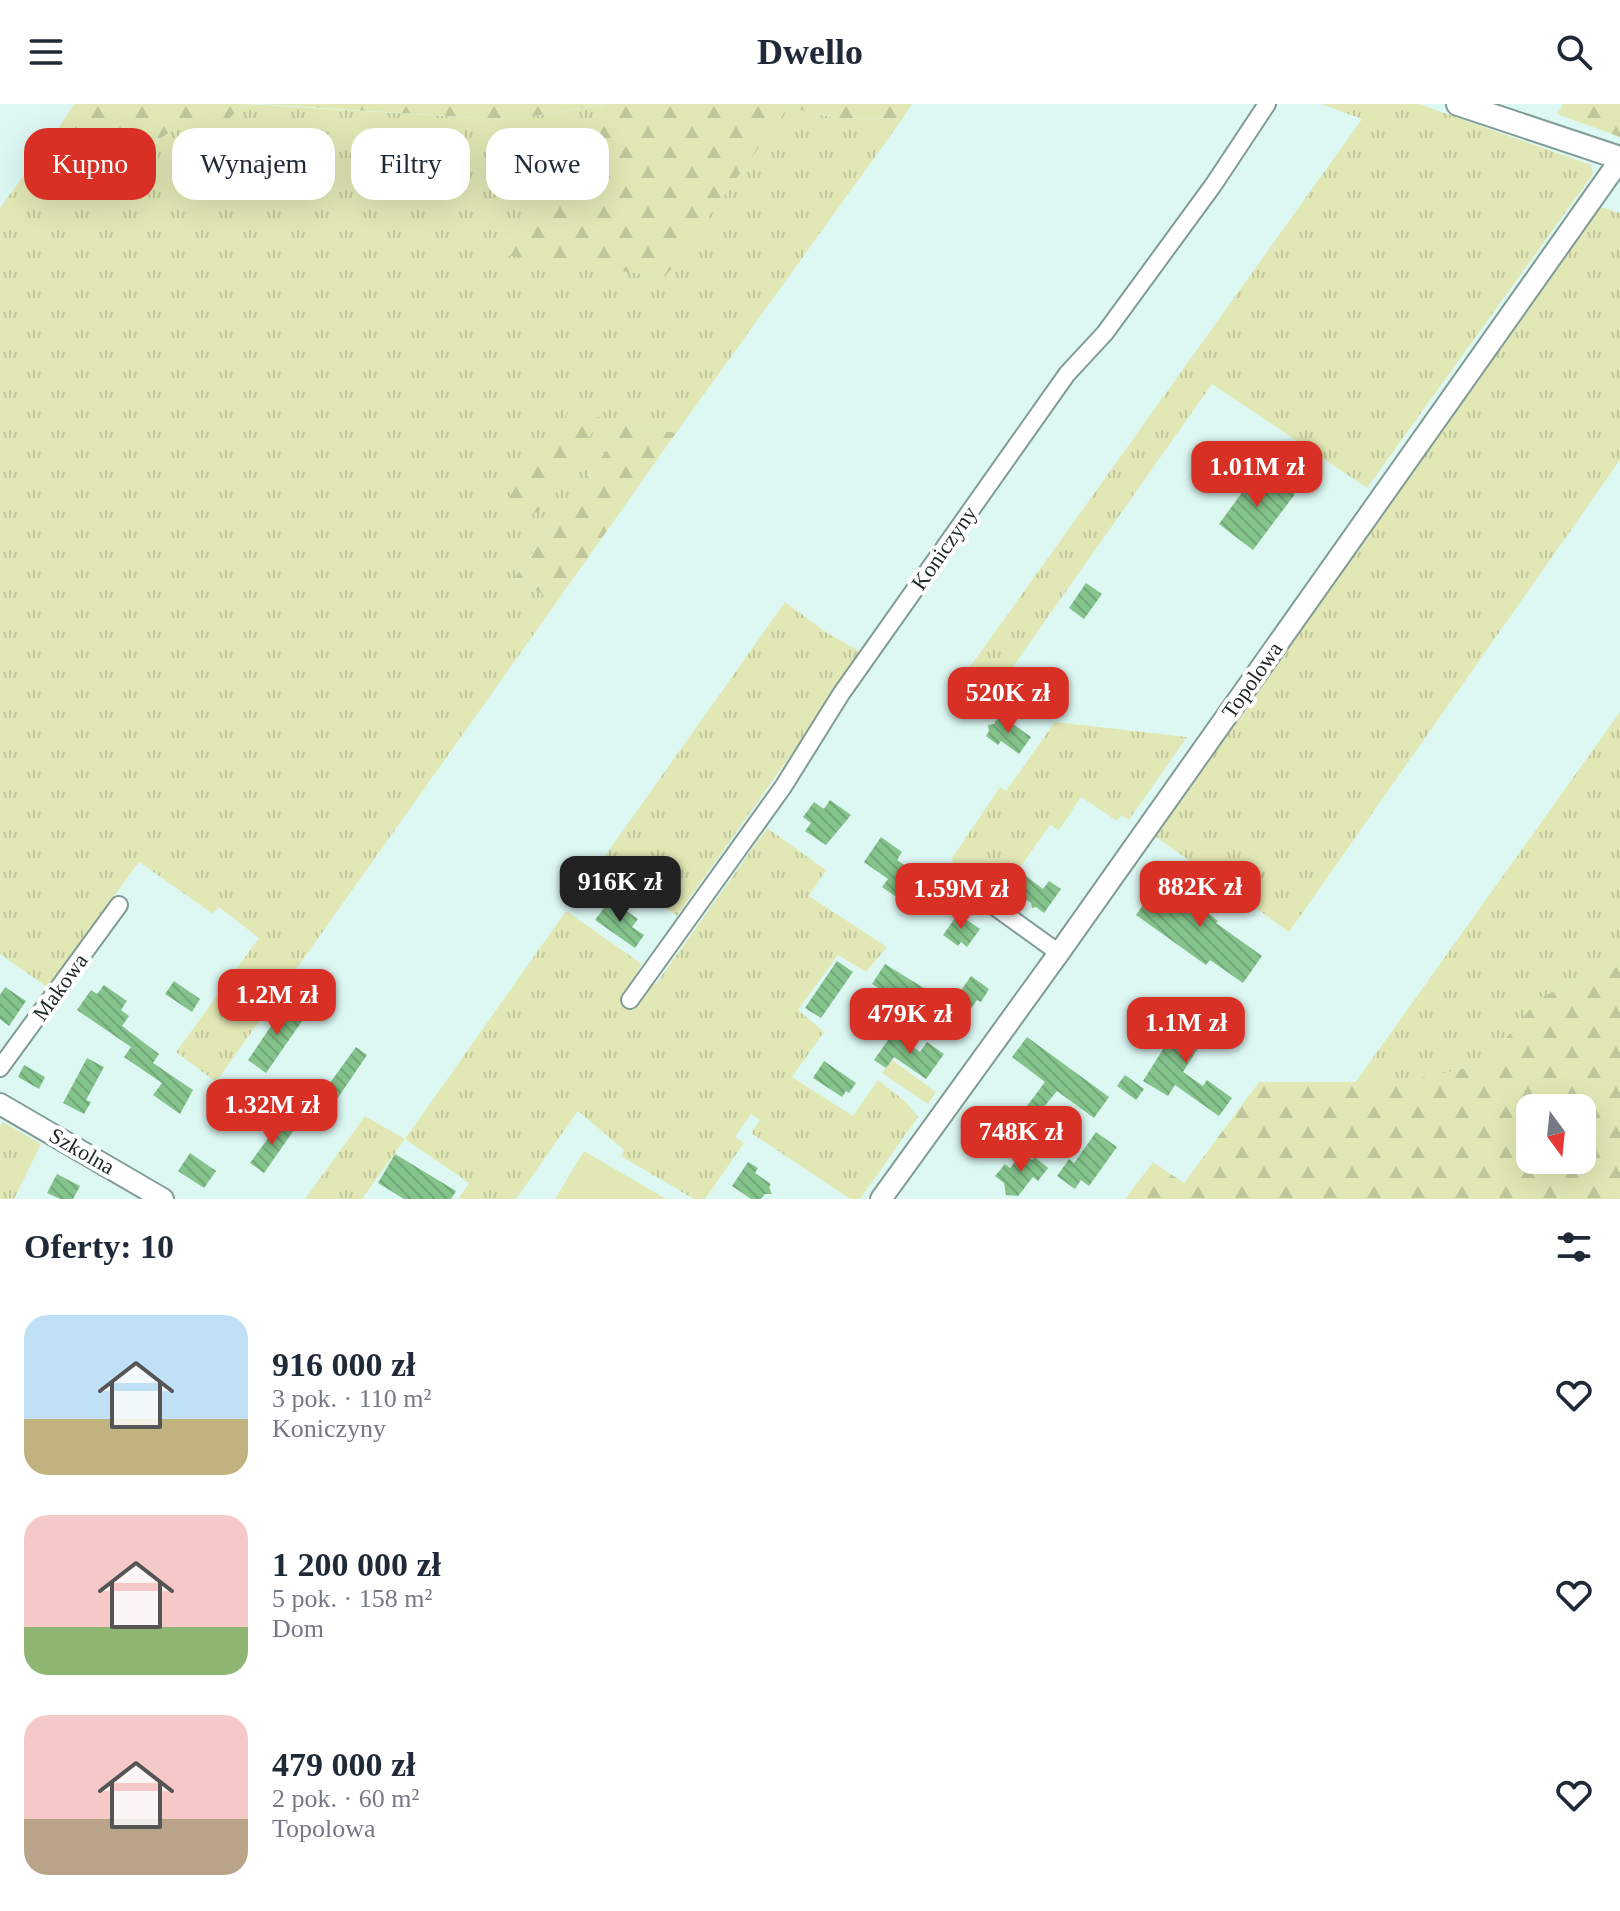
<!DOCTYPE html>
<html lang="pl">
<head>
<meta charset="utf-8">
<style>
	body { margin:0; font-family:Georgia,serif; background:#f6f6f7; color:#1f2937; height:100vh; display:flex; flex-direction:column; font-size:30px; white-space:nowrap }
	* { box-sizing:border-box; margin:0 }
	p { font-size:26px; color:#747a83 }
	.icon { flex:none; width:44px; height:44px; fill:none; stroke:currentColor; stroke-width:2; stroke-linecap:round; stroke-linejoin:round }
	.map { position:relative; height:1095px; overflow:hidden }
	.sheet { display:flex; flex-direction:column; background:#fff; flex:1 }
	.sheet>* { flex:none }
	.banner { position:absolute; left:24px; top:24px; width:800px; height:72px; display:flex; gap:16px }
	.needle { width:52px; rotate:165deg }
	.fabs { position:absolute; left:1516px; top:990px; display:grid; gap:16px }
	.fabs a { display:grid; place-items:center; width:80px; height:80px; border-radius:16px; background:#fff; box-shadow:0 8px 32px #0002; font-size:40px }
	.price { position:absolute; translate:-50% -68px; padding:0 18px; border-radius:16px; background:#d93025; color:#fff; font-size:26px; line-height:52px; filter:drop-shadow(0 2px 4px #0008) }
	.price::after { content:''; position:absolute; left:50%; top:48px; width:24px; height:18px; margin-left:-12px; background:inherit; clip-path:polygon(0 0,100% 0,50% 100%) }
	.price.active { background:#222; color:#fff }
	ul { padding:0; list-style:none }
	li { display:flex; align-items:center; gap:24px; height:200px; padding:0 24px }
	li span { display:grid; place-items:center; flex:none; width:224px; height:160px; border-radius:24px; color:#555 }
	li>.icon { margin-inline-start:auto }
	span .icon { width:96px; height:96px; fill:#fffc; stroke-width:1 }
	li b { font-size:34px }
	h2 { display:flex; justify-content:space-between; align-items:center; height:96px; padding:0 24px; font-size:34px }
	.tag { padding:0 28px; border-radius:24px; background:#fff; box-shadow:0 8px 32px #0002; font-size:28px; line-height:72px }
	.tag.active { background:#d93025; color:#fff }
	header { display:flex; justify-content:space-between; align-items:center; height:104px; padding:0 24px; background:#fff; font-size:36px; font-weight:700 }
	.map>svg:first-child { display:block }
	.grass { fill:url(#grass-tufts) }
	.forest { fill:url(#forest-firs); fill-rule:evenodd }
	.park { fill:#e2e8b5 }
	.building { fill:url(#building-back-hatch) }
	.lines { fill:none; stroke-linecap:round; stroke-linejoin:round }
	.minor-casing { stroke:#819b95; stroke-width:20 }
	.tertiary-casing { stroke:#819b95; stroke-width:24 }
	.secondary-casing { stroke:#819b95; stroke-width:26 }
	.minor { stroke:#fff; stroke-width:16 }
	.tertiary { stroke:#fff; stroke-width:20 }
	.secondary { stroke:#fff; stroke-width:22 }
	.labels { text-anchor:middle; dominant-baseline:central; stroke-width:8; stroke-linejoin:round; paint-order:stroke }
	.street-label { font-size:22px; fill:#1c2624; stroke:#fff }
</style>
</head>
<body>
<header><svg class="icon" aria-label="menu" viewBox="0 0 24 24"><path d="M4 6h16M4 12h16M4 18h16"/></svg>Dwello<svg class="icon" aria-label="search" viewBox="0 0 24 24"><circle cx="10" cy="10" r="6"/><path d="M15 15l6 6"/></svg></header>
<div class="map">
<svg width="1620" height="1095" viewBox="0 0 1620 1095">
	<defs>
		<pattern id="grass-tufts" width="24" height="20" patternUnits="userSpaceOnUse" patternTransform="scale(2)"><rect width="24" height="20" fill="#e2e8b5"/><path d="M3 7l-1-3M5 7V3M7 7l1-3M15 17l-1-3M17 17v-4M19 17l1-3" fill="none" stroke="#c1c79c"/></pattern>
		<pattern id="forest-firs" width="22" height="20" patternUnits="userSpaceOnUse" patternTransform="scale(2)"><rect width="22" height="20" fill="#e2e8b5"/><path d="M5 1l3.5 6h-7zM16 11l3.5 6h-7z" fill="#c1c79c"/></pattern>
		<pattern id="building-back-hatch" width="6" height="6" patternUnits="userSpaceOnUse" patternTransform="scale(2)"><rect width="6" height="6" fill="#84c38b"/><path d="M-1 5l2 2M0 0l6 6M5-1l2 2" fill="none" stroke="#71a778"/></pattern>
	</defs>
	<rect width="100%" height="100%" fill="#ddf8f3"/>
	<g class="grass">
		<path d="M 245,0 L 511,16 L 605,0 L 499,149 L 664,173 L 788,3 L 839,15 L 903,14 L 676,329 L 625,321 L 515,473 L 556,499 L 216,978 L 176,948 L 259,834 L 219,803 L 213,810 L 139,758 L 47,883 L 0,850 L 0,104 L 57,26 C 80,41 129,46 155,37 C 163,34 169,27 176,24 C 191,18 206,25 220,20 C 229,16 238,6 245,0 Z"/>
		<polygon points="1321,0 1419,0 1591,61 1593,70 1367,384 1212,280 988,598 947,595 1362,15"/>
		<polygon points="1598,102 1620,109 1620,356 1289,828 1152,730"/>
		<polygon points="785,498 827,529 863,549 677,812 600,759"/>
		<polygon points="1620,608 1620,862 1581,875 1538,895 1486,960 1402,978 1355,979"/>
		<polygon points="1055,618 1187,633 1129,716 1121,711 1117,717 1081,693 1059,726 1050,721 999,793 953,761 952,754 1000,683 1006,687"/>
		<polygon points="767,724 826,766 809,792 887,843 866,868 838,851 798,906 824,928 792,973 853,1012 878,976 907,999 918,1013 860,1095 850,1095 751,1029 760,1016 751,1010 735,1033 744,1039 705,1095 694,1095 621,1052 624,1046 578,1007 516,1095 458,1095 469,1079 405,1035 362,1095 305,1095 365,1012 405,1035 566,807 642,860 637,868 656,880"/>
		<polygon points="892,956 936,988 928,1000 882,969"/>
		<polygon points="3,1018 41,1040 14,1095 0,1095 0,1023"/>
	</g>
	<g class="forest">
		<path d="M 74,0 L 245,0 C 236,7 226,20 214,22 C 201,24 190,19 177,24 C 169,27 163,34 155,37 C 129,46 80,41 57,26 Z"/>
		<polygon points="259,0 603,0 511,16"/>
		<polygon points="605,0 912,0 903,14 839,15 788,3 665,173 498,150"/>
		<polygon points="1563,0 1620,0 1620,33 1557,10"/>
		<path d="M 571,305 L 601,314 L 548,402 C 529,415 520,412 509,393 Z"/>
		<polygon points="625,321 676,329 556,499 515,473"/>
		<path d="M 1620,862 L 1620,1095 L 1125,1095 L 1153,1058 L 1184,1079 L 1259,978 L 1402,978 L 1485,960 L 1538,895 L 1581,875 ZM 1530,1004 L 1582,1004 L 1582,1056 L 1530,1056 Z"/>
	</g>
	<polygon class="park" points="584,1047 666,1095 555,1095"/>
	<g class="building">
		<polygon points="1260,364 1295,390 1253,446 1219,420"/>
		<polygon points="1086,479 1102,490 1084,515 1069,504"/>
		<polygon points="1000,611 1031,633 1019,650 1001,637 998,641 986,632 989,627 988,621 994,620"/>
		<polygon points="830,696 851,711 826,741 805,727 811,719 803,713 814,698 824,705"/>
		<polygon points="881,733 902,748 897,756 913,767 895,792 882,783 888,775 864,758"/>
		<polygon points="1026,772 1043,785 1049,777 1061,785 1044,809 1036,803 1032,804 1031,799 1015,788"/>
		<polygon points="1204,772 1225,787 1208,809 1218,817 1216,819 1262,852 1243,879 1210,856 1206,861 1136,811 1153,787 1173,801 1180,790 1184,793 1192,781 1196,783"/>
		<polygon points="607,800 615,805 618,801 638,815 632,823 644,831 635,844 595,816"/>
		<polygon points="958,810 980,825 967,843 961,838 958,842 943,831"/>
		<polygon points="837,857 853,868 821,914 805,904"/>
		<polygon points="885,860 935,891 922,911 872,880"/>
		<polygon points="971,872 989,885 981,898 977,896 968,909 953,898"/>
		<polygon points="174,877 200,895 192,908 165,890"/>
		<polygon points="104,881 127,897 121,906 129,912 122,922 159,950 153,959 193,986 180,1010 153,991 162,979 124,953 131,943 77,906 91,886 97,890"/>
		<polygon points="5,883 26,897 9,922 0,915 0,891"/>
		<polygon points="288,897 307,910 266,969 248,956"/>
		<polygon points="1189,904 1213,920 1183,968 1203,982 1207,976 1232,994 1219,1012 1175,981 1168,992 1143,977"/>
		<polygon points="893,929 920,948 927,938 944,950 926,975 894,953 886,964 874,956"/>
		<polygon points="1027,933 1109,993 1094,1014 1057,987 1038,1010 1027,1002 1045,978 1012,953"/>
		<polygon points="356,943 367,951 316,1026 303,1016"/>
		<polygon points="87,954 104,963 86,996 91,998 84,1010 63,999"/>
		<polygon points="824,957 856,979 849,989 846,987 842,993 813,974"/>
		<polygon points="24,961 45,973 39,985 18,973"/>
		<polygon points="1125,971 1144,985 1136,996 1117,982"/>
		<polygon points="281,1017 294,1026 264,1069 250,1059"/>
		<polygon points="1096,1028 1117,1043 1089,1082 1081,1076 1075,1085 1057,1072 1069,1055 1074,1059"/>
		<polygon points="1023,1048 1032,1056 1035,1053 1048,1064 1038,1077 1033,1073 1018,1092 1006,1091 1004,1079 995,1072 1005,1060 1010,1064"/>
		<polygon points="190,1049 216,1067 204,1084 178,1067"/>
		<polygon points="395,1050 456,1087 451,1095 404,1095 378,1079"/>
		<polygon points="748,1058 758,1064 755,1069 771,1080 769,1083 772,1090 765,1090 761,1095 751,1095 732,1082"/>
		<polygon points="57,1070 80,1082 73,1095 60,1095 47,1089"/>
	</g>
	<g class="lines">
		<g class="minor-casing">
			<g id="minor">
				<polyline points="955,774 1059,849"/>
				<polyline points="630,896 783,683 841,590 1067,270 1105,229 1214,80 1267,0"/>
				<polyline points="0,964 119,801"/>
			</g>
		</g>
		<g class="tertiary-casing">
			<g id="tertiary">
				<polyline points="0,1000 163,1095"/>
				<polyline points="881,1095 1059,849 1620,56"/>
			</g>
		</g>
		<g class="secondary-casing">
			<polyline id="secondary" points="1458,0 1620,54"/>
		</g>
		<use href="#minor" class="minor"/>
		<use href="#tertiary" class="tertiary"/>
		<use href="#secondary" class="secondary"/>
	</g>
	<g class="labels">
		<g class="street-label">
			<text transform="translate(944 444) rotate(-55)">Koniczyny</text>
			<text transform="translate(1252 576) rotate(-55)">Topolowa</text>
			<text transform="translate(60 883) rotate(-54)">Makowa</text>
			<text transform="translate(82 1047) rotate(30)">Szkolna</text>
		</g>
	</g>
</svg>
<div class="fabs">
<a><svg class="needle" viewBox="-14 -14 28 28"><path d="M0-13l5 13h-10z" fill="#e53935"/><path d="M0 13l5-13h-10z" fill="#747a83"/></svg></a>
</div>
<b class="price" style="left:1257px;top:405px">1.01M zł</b>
<b class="price" style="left:1008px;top:631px">520K zł</b>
<b class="price active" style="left:620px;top:820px">916K zł</b>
<b class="price" style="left:1200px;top:825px">882K zł</b>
<b class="price" style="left:961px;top:827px">1.59M zł</b>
<b class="price" style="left:277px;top:933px">1.2M zł</b>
<b class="price" style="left:910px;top:952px">479K zł</b>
<b class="price" style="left:1186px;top:961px">1.1M zł</b>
<b class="price" style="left:272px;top:1043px">1.32M zł</b>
<b class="price" style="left:1021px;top:1070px">748K zł</b>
<div class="banner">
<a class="tag active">Kupno</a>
<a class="tag">Wynajem</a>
<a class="tag">Filtry</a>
<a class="tag">Nowe</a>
</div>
</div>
<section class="sheet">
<h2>Oferty: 10<svg class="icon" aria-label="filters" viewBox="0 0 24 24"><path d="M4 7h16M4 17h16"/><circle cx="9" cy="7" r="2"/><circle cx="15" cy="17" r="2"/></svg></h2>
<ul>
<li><span style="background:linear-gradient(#bfe0f5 65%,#c2b280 0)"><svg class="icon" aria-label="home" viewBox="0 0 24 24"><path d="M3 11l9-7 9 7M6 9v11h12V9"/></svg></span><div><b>916 000 zł</b><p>3 pok. · 110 m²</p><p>Koniczyny</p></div><svg class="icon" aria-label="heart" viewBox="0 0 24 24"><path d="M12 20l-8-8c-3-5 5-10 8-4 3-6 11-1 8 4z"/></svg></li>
<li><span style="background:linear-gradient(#f6c9c9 70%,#8fb573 0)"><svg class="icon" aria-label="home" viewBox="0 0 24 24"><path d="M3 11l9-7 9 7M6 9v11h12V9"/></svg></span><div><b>1 200 000 zł</b><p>5 pok. · 158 m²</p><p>Dom</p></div><svg class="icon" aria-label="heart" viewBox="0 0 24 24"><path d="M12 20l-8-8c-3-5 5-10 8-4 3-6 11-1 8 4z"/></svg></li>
<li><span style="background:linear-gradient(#f6c9c9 65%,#b9a48a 0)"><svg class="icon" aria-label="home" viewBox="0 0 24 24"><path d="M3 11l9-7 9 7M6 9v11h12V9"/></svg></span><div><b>479 000 zł</b><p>2 pok. · 60 m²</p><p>Topolowa</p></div><svg class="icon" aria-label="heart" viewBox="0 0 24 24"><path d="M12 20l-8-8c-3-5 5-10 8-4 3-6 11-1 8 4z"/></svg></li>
</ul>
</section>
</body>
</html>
